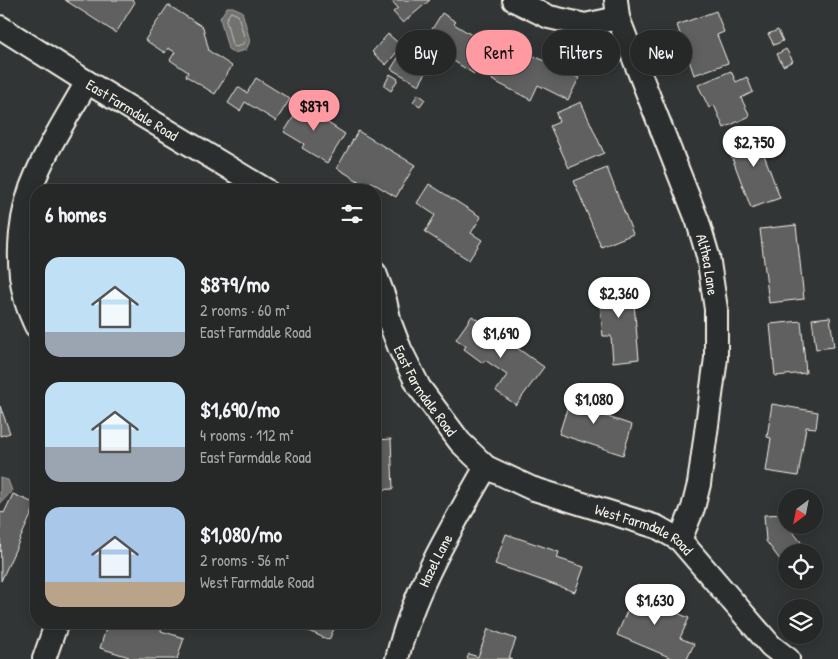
<!DOCTYPE html>
<html lang="en">
<head>
<meta charset="utf-8">
<style>
	body { margin:0; font-family:"Patrick Hand",sans-serif; background:#2e3030; color:#f1f3f6; height:100vh; display:flex; flex-direction:column; font-size:19px; white-space:nowrap }
	* { box-sizing:border-box; margin:0 }
	p { font-size:16px; color:#a4a6a8 }
	.icon { flex:none; width:28px; height:28px; fill:none; stroke:currentColor; stroke-width:2; stroke-linecap:round; stroke-linejoin:round }
	.map { position:relative; flex:1; overflow:hidden }
	.drawer { position:absolute; left:30px; top:184px; width:351px; height:445px; display:flex; flex-direction:column; background:#262828; border-radius:20px; box-shadow:0 2px 12px #0003,0 0 0 1px #424445 }
	.drawer>* { flex:none }
	.banner { position:absolute; left:396px; top:30px; width:366px; height:45px; display:flex; gap:10px }
	.needle { width:32px; rotate:212deg }
	.fabs { position:absolute; left:778px; top:489px; display:grid; gap:10px }
	.fabs a { display:grid; place-items:center; width:45px; height:45px; border-radius:50%; background:#262828; box-shadow:0 2px 12px #0003,0 0 0 1px #424445; font-size:25px }
	.price { position:absolute; translate:-50% -42px; padding:0 11px; border-radius:18px; background:#fff; color:#222; font-size:16px; line-height:32px; filter:drop-shadow(0 1px 2px #0008) }
	.price::after { content:''; position:absolute; left:50%; top:30px; width:15px; height:11px; margin-left:-8px; background:inherit; clip-path:polygon(0 0,100% 0,50% 100%) }
	.price.selected { background:#ff9aa2; color:#111 }
	ul { padding:0; list-style:none }
	li { display:flex; align-items:center; gap:15px; height:125px; padding:0 15px }
	li span { display:grid; place-items:center; flex:none; width:140px; height:100px; border-radius:15px; color:#555 }
	li>.icon { margin-inline-start:auto }
	span .icon { width:60px; height:60px; fill:#fffc; stroke-width:1 }
	li b { font-size:21px }
	h2 { display:flex; justify-content:space-between; align-items:center; height:60px; padding:0 15px; font-size:21px }
	.tag { padding:0 18px; border-radius:22px; background:#262828; box-shadow:0 2px 12px #0003,0 0 0 1px #424445; font-size:18px; line-height:45px }
	.tag.selected { background:#ff9aa2; color:#111 }
	.map>svg:first-child { display:block }
	.water { fill:#727370; stroke:#a6a5a0 }
	.lines { fill:none; stroke-linecap:round; stroke-linejoin:round }
	.shore { stroke:#c0bfb8; stroke-width:1 }
	.building { fill:#5f605f; stroke:#f4f1e8 }
	.street-casing { stroke:#f4f1e8; stroke-width:26 }
	.street { stroke:#2a2d2e; stroke-width:22 }
	.labels { text-anchor:middle; dominant-baseline:central; stroke-width:5; stroke-linejoin:round; paint-order:stroke }
	.street-label { font-size:15px; fill:#f4f1e8; stroke:#2a2d2e }
</style>
</head>
<body>
<div class="map">
<svg width="838" height="659" viewBox="0 0 838 659">
	<rect width="100%" height="100%" fill="#323535"/>
	<filter id="ink" filterUnits="userSpaceOnUse"><feTurbulence type="fractalNoise" baseFrequency=".02" numOctaves="2"/><feDisplacementMap in="SourceGraphic" scale="10" xChannelSelector="R" yChannelSelector="G"/><feConvolveMatrix kernelMatrix="1 2 1 2 8 2 1 2 1" color-interpolation-filters="sRGB"/></filter>
	<g filter="url(#ink)">
		<g class="water">
			<polygon points="227,7 233,7 242,11 250,41 246,50 234,53 228,49 220,18"/>
			<polygon points="0,478 8,480 12,491 0,504"/>
		</g>
		<g class="lines">
			<polygon class="shore" points="231,12 238,15 245,40 242,45 236,47 232,45 226,20"/>
		</g>
		<g class="building">
			<polygon points="65,0 132,0 135,2 116,33"/>
			<polygon points="391,0 430,0 403,23 393,12 398,8"/>
			<polygon points="168,5 203,27 209,51 232,66 215,94 186,76 188,72 170,60 175,52 168,48 165,53 145,40"/>
			<polygon points="716,11 724,32 717,35 728,63 694,75 677,25"/>
			<polygon points="442,13 456,22 454,24 491,47 474,74 424,42"/>
			<polygon points="778,30 783,41 774,45 768,34"/>
			<polygon points="388,34 402,46 386,65 372,52"/>
			<polygon points="404,48 431,64 419,85 391,69"/>
			<polygon points="786,49 793,61 783,66 777,54"/>
			<polygon points="508,50 531,62 534,56 579,78 568,100 538,85 531,100 492,80"/>
			<polygon points="731,71 736,82 747,77 753,92 741,98 750,116 724,128 714,105 709,108 698,85"/>
			<polygon points="390,74 398,79 391,91 384,86"/>
			<polygon points="256,78 290,99 276,121 245,102 240,111 228,103 238,87 247,93"/>
			<polygon points="418,94 425,99 420,106 413,102"/>
			<polygon points="307,96 317,103 311,112 345,134 327,163 302,148 304,144 284,132"/>
			<polygon points="581,102 604,153 569,168 550,126 559,122 556,113"/>
			<polygon points="765,130 773,147 763,152 780,198 751,208 727,144"/>
			<polygon points="358,131 415,165 396,197 371,182 368,187 337,168"/>
			<polygon points="607,168 633,234 601,247 574,181"/>
			<polygon points="429,184 481,217 471,233 482,240 469,260 425,232 435,215 417,203"/>
			<polygon points="796,225 804,299 769,303 760,229"/>
			<polygon points="632,281 639,359 613,362 611,336 603,336 598,284"/>
			<polygon points="472,316 544,367 516,405 496,391 507,375 485,360 483,363 464,349 466,346 456,339"/>
			<polygon points="830,317 834,347 816,349 812,319"/>
			<polygon points="801,321 806,373 775,376 770,324"/>
			<polygon points="573,390 595,397 590,411 632,425 623,455 559,434"/>
			<polygon points="772,404 818,412 816,428 806,427 798,476 766,471 771,438 767,437"/>
			<polygon points="0,406 10,433 0,436"/>
			<polygon points="391,439 393,489 375,490 375,440"/>
			<polygon points="13,494 36,504 1,581 0,512 4,513"/>
			<polygon points="786,514 786,525 792,525 792,531 809,552 786,552 786,568 766,541 764,515"/>
			<polygon points="506,534 559,552 557,558 584,567 575,592 495,564"/>
			<polygon points="638,585 660,594 656,604 689,618 680,638 694,644 687,659 674,659 617,635"/>
			<polygon points="108,622 163,622 161,631 184,638 177,659 128,659 129,657 100,648"/>
			<polygon points="298,622 342,622 341,626 336,624 329,640 297,626"/>
			<polygon points="488,629 516,639 509,658 512,659 467,659 469,654 478,657"/>
		</g>
		<g class="lines">
			<g class="street-casing">
				<g id="street">
					<polyline points="514,0 549,17 585,25 618,18"/>
					<path id="s1" d="M 616,0 L 618,18 L 698,222 L 708,256 L 716,309 L 716,358 L 699,484 L 693,508 L 680,540"/>
					<path id="s2" d="M 0,27 L 87,82 L 266,190"/>
					<path id="s3" d="M 375,273 L 385,300 L 390,323 L 400,349 L 419,387 L 460,442 L 486,467 L 531,488 L 657,527 L 680,540 L 771,646 L 788,659"/>
					<path d="M 36,326 C 32,317 27,307 25,297 C 15,258 20,210 37,173 C 51,141 70,112 87,82"/>
					<polyline points="44,659 57,622"/>
					<path id="s4" d="M 397,659 C 413,590 451,529 486,467"/>
				</g>
			</g>
			<use href="#street" class="street"/>
		</g>
	</g>
	<g class="labels">
		<g class="street-label">
			<text stroke="none"><textPath href="#s2" startOffset="156">East Farmdale Road</textPath></text>
			<text stroke="none"><textPath href="#s1" startOffset="281">Althea Lane</textPath></text>
			<text stroke="none"><textPath href="#s3" startOffset="129">East Farmdale Road</textPath></text>
			<text stroke="none"><textPath href="#s3" startOffset="398">West Farmdale Road</textPath></text>
			<text stroke="none"><textPath href="#s4" startOffset="106">Hazel Lane</textPath></text>
		</g>
	</g>
</svg>
<div class="fabs">
<a><svg class="needle" viewBox="-14 -14 28 28"><path d="M0-13l5 13h-10z" fill="#e53935"/><path d="M0 13l5-13h-10z" fill="#a4a6a8"/></svg></a>
<a><svg class="icon" aria-label="locate" viewBox="0 0 24 24"><circle cx="12" cy="12" r="6"/><path d="M12 2v4M12 18v4M2 12h4M18 12h4"/></svg></a>
<a><svg class="icon" aria-label="layers" viewBox="0 0 24 24"><path d="M12 4l9 5-9 5-9-5zM3 14l9 5 9-5"/></svg></a>
</div>
<b class="price selected" style="left:314px;top:132px">$879</b>
<b class="price" style="left:754px;top:168px">$2,750</b>
<b class="price" style="left:619px;top:319px">$2,360</b>
<b class="price" style="left:501px;top:359px">$1,690</b>
<b class="price" style="left:594px;top:425px">$1,080</b>
<b class="price" style="left:655px;top:626px">$1,630</b>
<div class="banner">
<a class="tag">Buy</a>
<a class="tag selected">Rent</a>
<a class="tag">Filters</a>
<a class="tag">New</a>
</div>
<section class="drawer">
<h2>6 homes<svg class="icon" aria-label="filters" viewBox="0 0 24 24"><path d="M4 7h16M4 17h16"/><circle cx="9" cy="7" r="2"/><circle cx="15" cy="17" r="2"/></svg></h2>
<ul>
<li><span style="background:linear-gradient(#bfe0f5 75%,#9aa5b1 0)"><svg class="icon" aria-label="home" viewBox="0 0 24 24"><path d="M3 11l9-7 9 7M6 9v11h12V9"/></svg></span><div><b>$879/mo</b><p>2 rooms · 60 m²</p><p>East Farmdale Road</p></div></li>
<li><span style="background:linear-gradient(#bfe0f5 65%,#9aa5b1 0)"><svg class="icon" aria-label="home" viewBox="0 0 24 24"><path d="M3 11l9-7 9 7M6 9v11h12V9"/></svg></span><div><b>$1,690/mo</b><p>4 rooms · 112 m²</p><p>East Farmdale Road</p></div></li>
<li><span style="background:linear-gradient(#a9c7e8 75%,#b9a48a 0)"><svg class="icon" aria-label="home" viewBox="0 0 24 24"><path d="M3 11l9-7 9 7M6 9v11h12V9"/></svg></span><div><b>$1,080/mo</b><p>2 rooms · 56 m²</p><p>West Farmdale Road</p></div></li>
</ul>
</section>
</div>
</body>
</html>
